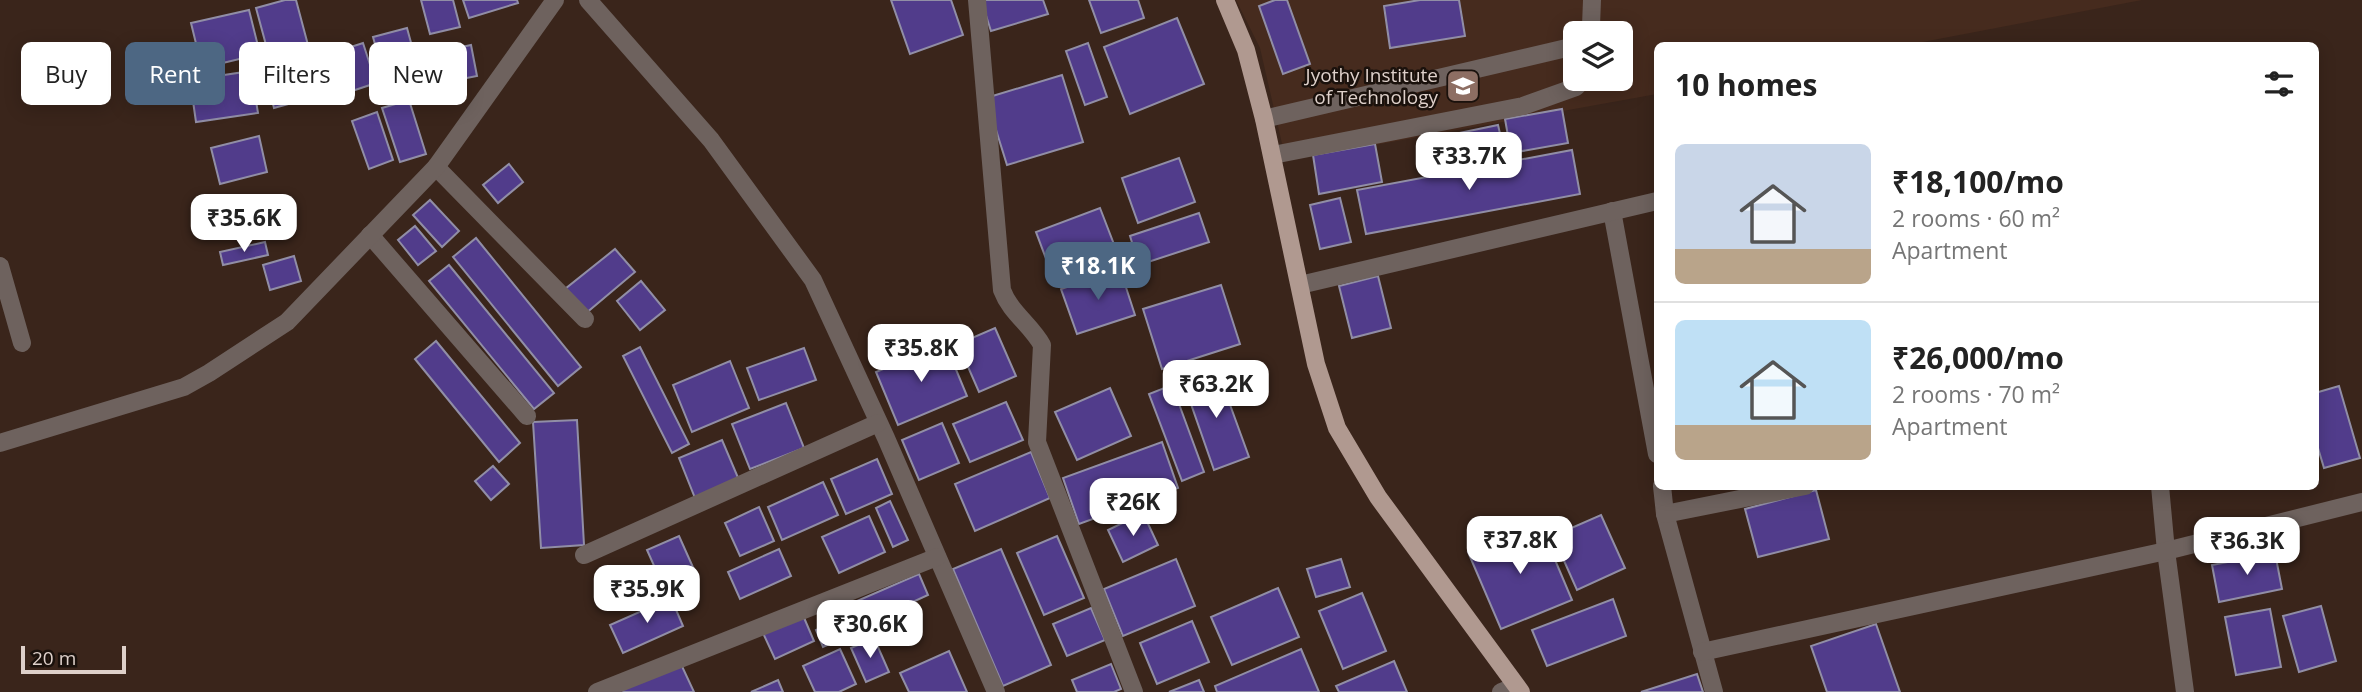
<!DOCTYPE html>
<html lang="en">
<head>
<meta charset="utf-8">
<style>
	body { margin:0; font-family:"Open Sans",sans-serif; background:#f6f6f6; color:#222; height:100vh; display:flex; flex-direction:column; font-size:26px; white-space:nowrap }
	* { box-sizing:border-box; margin:0 }
	p { font-size:23px; color:#767676 }
	.icon { flex:none; width:38px; height:38px; fill:none; stroke:currentColor; stroke-width:2; stroke-linecap:round; stroke-linejoin:round }
	.map { position:relative; flex:1; overflow:hidden }
	.drawer { position:absolute; left:1654px; top:42px; width:665px; height:448px; display:flex; flex-direction:column; background:#fff; border-radius:10px; box-shadow:0 4px 18px #0003 }
	.drawer>* { flex:none }
	.hud { position:absolute; left:21px; top:42px; width:665px; height:63px; display:flex; gap:14px }
	.buttons { position:absolute; left:1563px; top:21px; display:grid; gap:14px }
	.buttons a { display:grid; place-items:center; width:70px; height:70px; border-radius:10px; background:#fff; box-shadow:0 4px 18px #0003; font-size:35px }
	.scale { position:absolute; left:21px; bottom:18px; width:105px; box-sizing:border-box; padding-left:7px; border:4px solid #ded0ca; border-top:0; font-size:19px; line-height:24px; white-space:nowrap; color:#ded0ca; -webkit-text-stroke:5px #1a110c; paint-order:stroke }
	.price { position:absolute; translate:-50% -60px; padding:0 16px; border-radius:14px; background:#fff; color:#222; font-size:23px; line-height:46px; filter:drop-shadow(0 2px 4px #0008) }
	.price::after { content:''; position:absolute; left:50%; top:42px; width:21px; height:16px; margin-left:-10px; background:inherit; clip-path:polygon(0 0,100% 0,50% 100%) }
	.price.on { background:#4d6783; color:#fff }
	ul { padding:0; list-style:none }
	li { display:flex; align-items:center; gap:21px; height:175px; padding:0 21px }
	li+li { border-top:2px solid #e0e0e0 }
	li span { display:grid; place-items:center; flex:none; width:196px; height:140px; border-radius:10px; color:#555 }
	li>.icon { margin-inline-start:auto }
	span .icon { width:84px; height:84px; fill:#fffc; stroke-width:1 }
	li b { font-size:30px }
	h2 { display:flex; justify-content:space-between; align-items:center; height:84px; padding:0 21px; font-size:30px }
	.pill { padding:0 24px; border-radius:10px; background:#fff; box-shadow:0 4px 18px #0003; font-size:24px; line-height:63px }
	.pill.on { background:#4d6783; color:#fff }
	.map>svg:first-child { display:block }
	.built { fill:#462b1e; fill-rule:evenodd }
	.building { fill:#513c8b; stroke:#918ea6; stroke-width:2 }
	.lines { fill:none; stroke-linecap:round; stroke-linejoin:round }
	.minor { stroke:#6e625e; stroke-width:18 }
	.major { stroke:#b09990; stroke-width:18 }
	.labels { text-anchor:middle; dominant-baseline:central; stroke-width:5; stroke-linejoin:round; paint-order:stroke }
	.poi-label { font-size:19px; fill:#ded0ca; stroke:#1a110c; text-anchor:end }
</style>
</head>
<body>
<div class="map">
<svg width="2362" height="692" viewBox="0 0 2362 692">
	<rect width="100%" height="100%" fill="#3a251b"/>
	<path class="built" d="M 1236,0 L 2142,0 L 1907,45 L 1657,46 L 1657,94 L 1286,161 L 1260,48 ZM 1575,33 L 1620,33 L 1620,79 L 1575,79 Z"/>
	<g class="building">
		<polygon points="285,0 296,0 308,45 269,56 256,8"/>
		<polygon points="421,0 453,0 460,27 430,34"/>
		<polygon points="463,0 517,0 518,3 469,18"/>
		<polygon points="891,0 951,0 963,35 910,54"/>
		<polygon points="981,0 1043,0 1048,14 991,31"/>
		<polygon points="1089,0 1138,0 1144,18 1101,33"/>
		<polygon points="1275,0 1287,0 1310,64 1283,74 1259,6"/>
		<polygon points="1420,0 1459,0 1465,36 1390,48 1384,6"/>
		<polygon points="249,10 260,54 202,68 191,23"/>
		<polygon points="1177,18 1204,84 1130,114 1104,47"/>
		<polygon points="407,28 421,79 387,88 373,37"/>
		<polygon points="363,43 376,83 331,98 317,58"/>
		<polygon points="1088,43 1107,97 1085,105 1066,51"/>
		<polygon points="471,45 477,76 431,85 425,55"/>
		<polygon points="308,62 317,96 274,108 265,73"/>
		<polygon points="251,71 258,113 196,122 190,80"/>
		<polygon points="1062,75 1083,142 1007,165 986,98"/>
		<polygon points="409,100 426,154 400,162 382,108"/>
		<polygon points="1562,109 1568,143 1511,153 1505,119"/>
		<polygon points="377,112 393,160 369,169 352,121"/>
		<polygon points="1498,125 1505,155 1446,167 1440,137"/>
		<polygon points="259,136 267,172 220,184 211,148"/>
		<polygon points="1375,144 1382,182 1319,194 1313,155"/>
		<polygon points="1572,150 1580,194 1366,234 1357,190"/>
		<polygon points="1179,158 1195,202 1138,223 1122,178"/>
		<polygon points="509,164 523,182 498,203 483,185"/>
		<polygon points="1340,198 1351,242 1320,249 1310,205"/>
		<polygon points="430,200 459,231 442,247 413,215"/>
		<polygon points="1100,208 1115,247 1051,272 1036,232"/>
		<polygon points="1199,213 1209,242 1139,265 1130,236"/>
		<polygon points="415,226 436,251 418,265 398,240"/>
		<polygon points="476,238 581,367 558,386 453,257"/>
		<polygon points="265,242 268,255 223,265 220,252"/>
		<polygon points="615,249 635,272 585,314 565,289"/>
		<polygon points="294,256 301,281 270,290 263,265"/>
		<polygon points="449,265 554,393 534,409 429,281"/>
		<polygon points="1120,269 1135,315 1077,334 1061,289"/>
		<polygon points="1378,276 1391,328 1352,338 1339,286"/>
		<polygon points="641,281 665,310 640,330 617,301"/>
		<polygon points="1221,285 1240,344 1162,369 1143,309"/>
		<polygon points="995,328 1016,376 979,392 958,344"/>
		<polygon points="436,341 520,443 499,462 415,359"/>
		<polygon points="945,343 967,396 898,425 876,372"/>
		<polygon points="640,347 689,444 672,453 623,356"/>
		<polygon points="804,348 816,380 759,400 747,368"/>
		<polygon points="730,361 749,408 692,432 673,385"/>
		<polygon points="1217,369 1249,457 1214,470 1183,381"/>
		<polygon points="1172,385 1204,472 1182,481 1149,394"/>
		<polygon points="2339,386 2360,458 2324,468 2315,438 2315,393"/>
		<polygon points="1110,388 1131,436 1077,460 1055,412"/>
		<polygon points="1006,402 1023,440 970,462 953,424"/>
		<polygon points="786,403 804,448 750,469 732,424"/>
		<polygon points="577,420 584,545 541,548 533,422"/>
		<polygon points="942,423 959,463 919,480 902,440"/>
		<polygon points="722,440 739,480 695,498 679,458"/>
		<polygon points="1162,442 1178,488 1079,524 1063,478"/>
		<polygon points="1031,452 1050,498 975,531 955,484"/>
		<polygon points="877,459 892,494 846,514 831,479"/>
		<polygon points="493,466 509,484 491,500 475,481"/>
		<polygon points="823,482 838,515 782,540 768,507"/>
		<polygon points="1816,490 1829,539 1758,557 1745,509"/>
		<polygon points="890,501 908,540 893,547 876,508"/>
		<polygon points="759,507 774,541 740,556 725,523"/>
		<polygon points="1143,513 1158,545 1123,562 1108,530"/>
		<polygon points="1601,515 1625,568 1577,590 1553,536"/>
		<polygon points="869,516 885,552 839,573 822,537"/>
		<polygon points="1539,522 1572,600 1501,629 1468,552"/>
		<polygon points="679,536 696,574 664,588 647,550"/>
		<polygon points="1057,536 1084,598 1044,615 1017,553"/>
		<polygon points="779,549 791,576 740,599 728,572"/>
		<polygon points="1001,549 1051,665 1003,686 953,569"/>
		<polygon points="2275,553 2282,589 2219,602 2212,565"/>
		<polygon points="1176,559 1195,606 1123,636 1104,589"/>
		<polygon points="1341,559 1350,587 1316,597 1307,569"/>
		<polygon points="919,574 928,595 867,623 857,601"/>
		<polygon points="1278,588 1299,637 1232,665 1211,617"/>
		<polygon points="1362,593 1386,651 1343,669 1319,611"/>
		<polygon points="671,598 683,626 623,653 610,625"/>
		<polygon points="1613,599 1626,636 1547,666 1532,630"/>
		<polygon points="2321,606 2336,661 2299,672 2283,616"/>
		<polygon points="1091,608 1105,640 1067,656 1053,624"/>
		<polygon points="2270,609 2281,667 2236,675 2225,617"/>
		<polygon points="802,613 814,641 775,659 762,631"/>
		<polygon points="850,615 857,632 823,647 816,630"/>
		<polygon points="1192,621 1209,662 1157,684 1140,643"/>
		<polygon points="1876,624 1900,692 1827,692 1811,646"/>
		<polygon points="874,638 889,672 866,682 851,648"/>
		<polygon points="840,649 856,684 839,692 815,692 803,666"/>
		<polygon points="1301,649 1319,692 1217,692 1215,686"/>
		<polygon points="949,651 967,692 909,692 900,673"/>
		<polygon points="1394,661 1407,692 1339,692 1336,686"/>
		<polygon points="680,662 694,692 623,692 621,688"/>
		<polygon points="1111,664 1121,689 1114,692 1077,692 1072,680"/>
		<polygon points="1697,674 1703,692 1641,692"/>
		<polygon points="778,680 783,692 751,692"/>
		<polygon points="1199,680 1204,692 1169,692"/>
	</g>
	<g class="lines">
		<g class="minor">
			<polyline points="588,0 711,140 813,280 886,438 996,692"/>
			<path d="M 977,0 L 1002,290 C 1010,312 1031,325 1042,345 L 1037,442 L 1134,692"/>
			<polyline points="1588,33 1591,26 1592,0"/>
			<polyline points="1264,119 1575,46"/>
			<polyline points="1273,155 1523,106 1576,87 1584,79"/>
			<polyline points="436,167 585,319"/>
			<polyline points="1612,211 1657,454"/>
			<polyline points="370,235 527,416"/>
			<polyline points="0,266 22,343"/>
			<polyline points="1300,285 1657,201"/>
			<polyline points="0,443 184,387 209,373 287,322 436,167 555,0"/>
			<polyline points="1662,486 1665,514 1714,692"/>
			<polyline points="2160,486 2166,551 2185,692"/>
			<polyline points="1665,514 1805,486"/>
			<polyline points="584,555 878,423"/>
			<polyline points="1702,652 2166,551 2362,502"/>
			<polyline points="597,692 937,557"/>
			<polyline points="1501,692 1516,686"/>
		</g>
		<polyline class="major" points="1225,0 1246,50 1264,119 1316,364 1337,428 1378,497 1521,692"/>
	</g>
	<defs>
		<g id="university-square" transform="scale(1.75)"><rect x="-9" y="-9" width="18" height="18" rx="4" fill="#8d6e63" stroke="#1a110c"/><path d="M0-5L7-2L0 1L-7-2ZM-4 1L0 2.5L4 1V4Q0 6-4 4Z" fill="#fff"/></g>
	</defs>
	<g fill-rule="evenodd">
		<use href="#university-square" x="1463" y="86"/>
	</g>
	<g class="labels">
		<g class="poi-label">
			<text x="1438" y="75">Jyothy Institute<tspan x="1438" dy="22">of Technology</tspan></text>
		</g>
	</g>
</svg>
<div class="buttons">
<a><svg class="icon" aria-label="layers" viewBox="0 0 24 24"><path d="M12 4l9 5-9 5-9-5zM3 14l9 5 9-5"/></svg></a>
</div>
<div class="scale">20 m</div>
<b class="price" style="left:1469px;top:192px">₹33.7K</b>
<b class="price" style="left:244px;top:254px">₹35.6K</b>
<b class="price on" style="left:1098px;top:302px">₹18.1K</b>
<b class="price" style="left:921px;top:384px">₹35.8K</b>
<b class="price" style="left:1216px;top:420px">₹63.2K</b>
<b class="price" style="left:1133px;top:538px">₹26K</b>
<b class="price" style="left:1520px;top:576px">₹37.8K</b>
<b class="price" style="left:2247px;top:577px">₹36.3K</b>
<b class="price" style="left:647px;top:625px">₹35.9K</b>
<b class="price" style="left:870px;top:660px">₹30.6K</b>
<div class="hud">
<a class="pill">Buy</a>
<a class="pill on">Rent</a>
<a class="pill">Filters</a>
<a class="pill">New</a>
</div>
<section class="drawer">
<h2>10 homes<svg class="icon" aria-label="filters" viewBox="0 0 24 24"><path d="M4 7h16M4 17h16"/><circle cx="9" cy="7" r="2"/><circle cx="15" cy="17" r="2"/></svg></h2>
<ul>
<li><span style="background:linear-gradient(#c9d6e8 75%,#b9a48a 0)"><svg class="icon" aria-label="home" viewBox="0 0 24 24"><path d="M3 11l9-7 9 7M6 9v11h12V9"/></svg></span><div><b>₹18,100/mo</b><p>2 rooms · 60 m²</p><p>Apartment</p></div></li>
<li><span style="background:linear-gradient(#bfe0f5 75%,#b9a48a 0)"><svg class="icon" aria-label="home" viewBox="0 0 24 24"><path d="M3 11l9-7 9 7M6 9v11h12V9"/></svg></span><div><b>₹26,000/mo</b><p>2 rooms · 70 m²</p><p>Apartment</p></div></li>
</ul>
</section>
</div>
</body>
</html>
